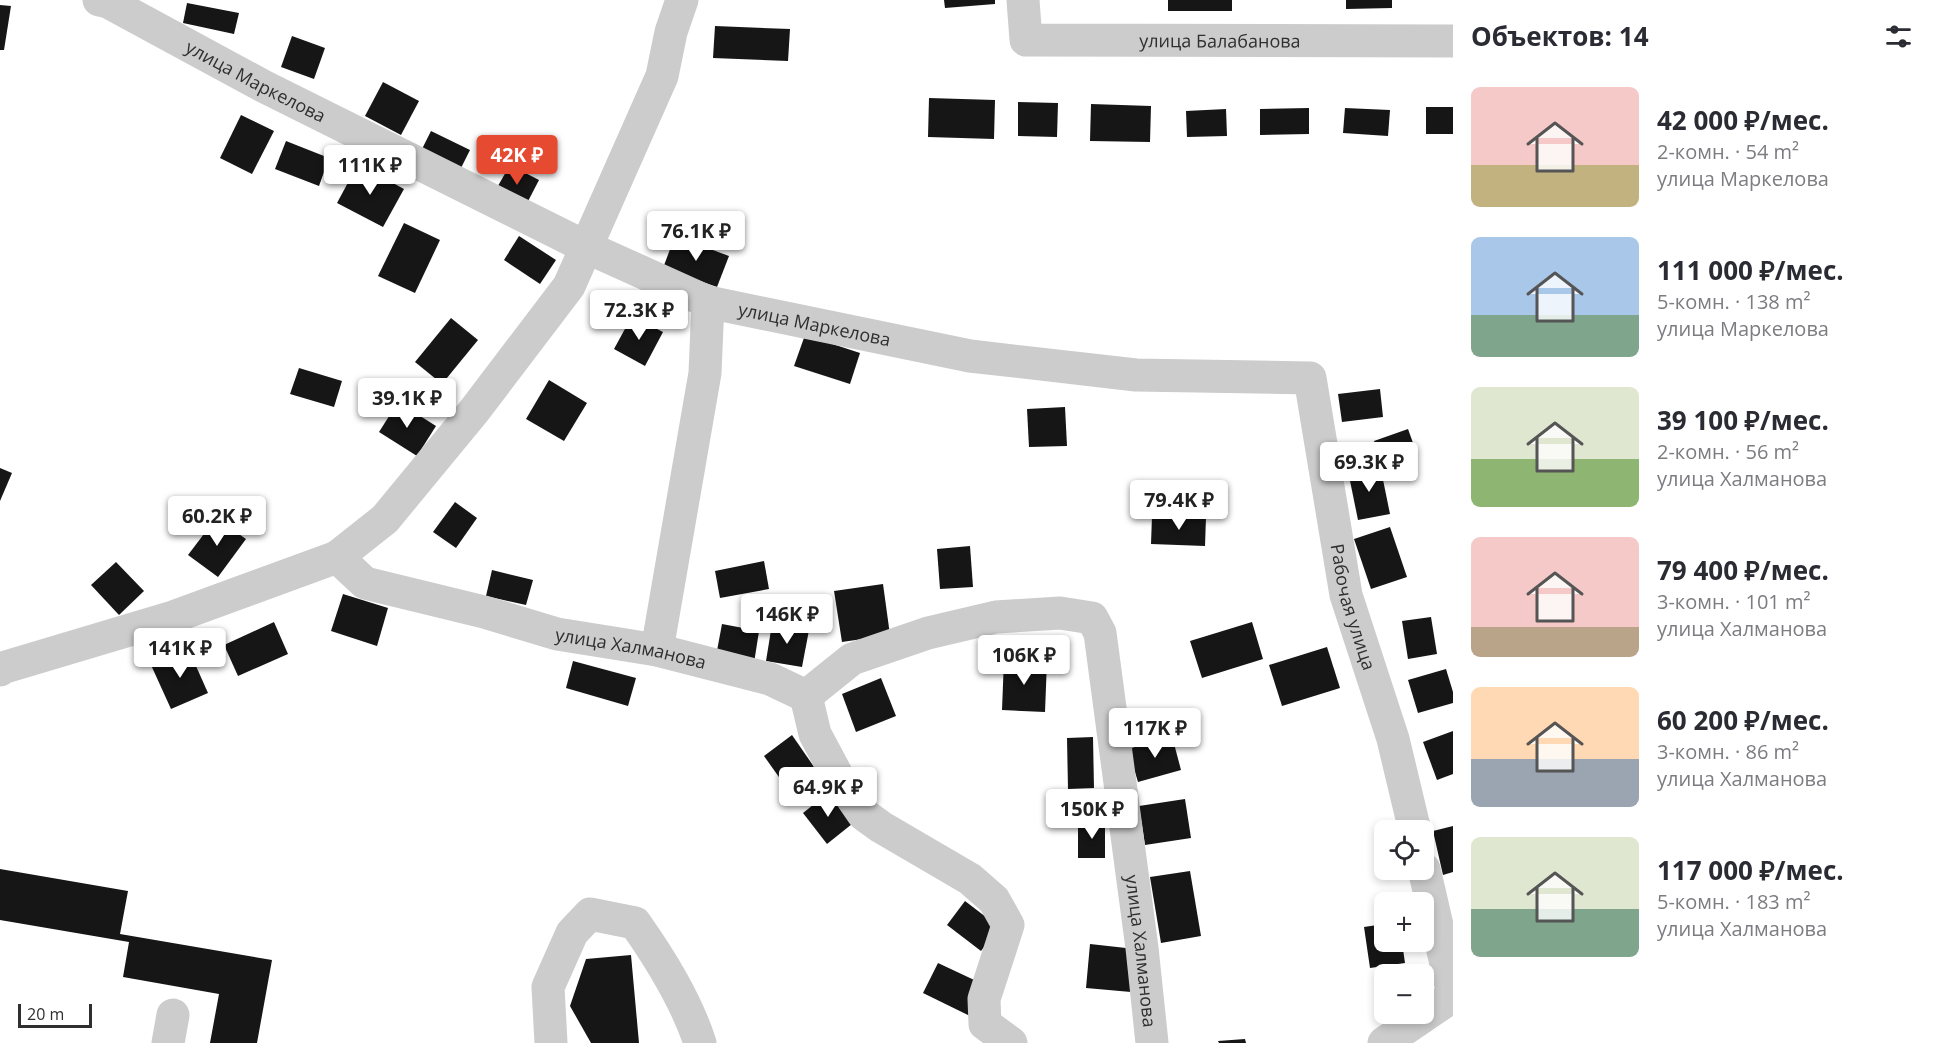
<!DOCTYPE html>
<html lang="ru">
<head>
<meta charset="utf-8">
<style>
	body { margin:0; font-family:"Open Sans",sans-serif; background:#f2f2f3; color:#2b2b33; height:100vh; display:flex; flex-direction:column; font-size:22px; white-space:nowrap }
	* { box-sizing:border-box; margin:0 }
	p { font-size:20px; color:#7c7c81 }
	.icon { flex:none; width:33px; height:33px; fill:none; stroke:currentColor; stroke-width:2; stroke-linecap:round; stroke-linejoin:round }
	.map { position:relative; flex:1; overflow:hidden }
	.side { display:flex; flex-direction:column; background:#fff; width:480px }
	.side>* { flex:none }
	.buttons { position:absolute; left:1374px; top:820px; display:grid; gap:12px }
	.buttons a { display:grid; place-items:center; width:60px; height:60px; border-radius:9px; background:#fff; box-shadow:0 3px 9px #0003; font-size:30px }
	.scale { position:absolute; left:18px; bottom:15px; width:74px; box-sizing:border-box; padding-left:6px; border:3px solid #2f2f2f; border-top:0; font-size:16px; line-height:21px; white-space:nowrap; color:#2f2f2f; -webkit-text-stroke:4px #fff; paint-order:stroke }
	.price { position:absolute; translate:-50% -51px; padding:0 14px; border-radius:6px; background:#fff; color:#222; font-size:20px; line-height:39px; filter:drop-shadow(0 2px 3px #0008) }
	.price::after { content:''; position:absolute; left:50%; top:36px; width:18px; height:14px; margin-left:-9px; background:inherit; clip-path:polygon(0 0,100% 0,50% 100%) }
	.price.active { background:#e64a31; color:#fff }
	ul { padding:0; list-style:none }
	li { display:flex; align-items:center; gap:18px; height:150px; padding:0 18px }
	li span { display:grid; place-items:center; flex:none; width:168px; height:120px; border-radius:9px; color:#555 }
	li>.icon { margin-inline-start:auto }
	span .icon { width:72px; height:72px; fill:#fffc; stroke-width:1 }
	li b { font-size:26px }
	h2 { display:flex; justify-content:space-between; align-items:center; height:72px; padding:0 18px; font-size:26px }
	main { display:flex; flex:1; min-height:0 }
	.map>svg:first-child { display:block }
	.building { fill:#161616 }
	.lines { fill:none; stroke-linecap:round; stroke-linejoin:round }
	.minor { stroke:#ccc; stroke-width:33 }
	.labels { text-anchor:middle; dominant-baseline:central; stroke-width:6; stroke-linejoin:round; paint-order:stroke }
	.street-label { font-size:18px; fill:#2f2f2f; stroke:#fff }
</style>
</head>
<body>
<main>
<div class="map">
<svg width="1453" height="1043" viewBox="0 0 1453 1043">
	<rect width="100%" height="100%" fill="#fff"/>
	<g class="building">
		<polygon points="944,0 995,0 995,4 945,8"/>
		<rect x="1168" y="0" width="64" height="11"/>
		<polygon points="1346,0 1392,0 1392,8 1346,9"/>
		<polygon points="187,3 239,13 234,34 183,23"/>
		<polygon points="0,5 11,6 4,50 0,50"/>
		<polygon points="715,26 790,29 788,61 713,58"/>
		<polygon points="292,36 325,48 314,79 281,67"/>
		<polygon points="383,82 419,101 401,135 365,116"/>
		<polygon points="929,98 995,100 994,139 928,137"/>
		<polygon points="1018,102 1058,103 1057,137 1018,136"/>
		<polygon points="1091,104 1151,106 1150,142 1090,141"/>
		<rect x="1426" y="107" width="27" height="27"/>
		<polygon points="1309,108 1309,134 1260,135 1260,109"/>
		<polygon points="1345,108 1390,110 1388,136 1343,133"/>
		<polygon points="1226,109 1227,136 1187,137 1186,111"/>
		<polygon points="241,115 274,131 252,174 220,158"/>
		<polygon points="431,131 470,150 458,174 419,155"/>
		<polygon points="286,141 329,158 319,186 275,169"/>
		<polygon points="358,164 404,189 383,227 337,203"/>
		<polygon points="510,165 539,180 525,207 495,191"/>
		<polygon points="404,223 440,240 415,293 378,276"/>
		<polygon points="519,236 556,260 540,284 504,260"/>
		<polygon points="675,236 729,256 717,287 663,268"/>
		<polygon points="632,316 663,332 645,366 614,349"/>
		<polygon points="451,318 478,340 442,384 415,362"/>
		<polygon points="805,335 860,353 850,384 794,366"/>
		<polygon points="299,368 342,381 334,407 290,394"/>
		<polygon points="549,380 587,403 564,441 526,419"/>
		<polygon points="1380,389 1383,417 1342,422 1338,394"/>
		<polygon points="398,402 436,426 417,456 379,432"/>
		<polygon points="1065,407 1067,446 1029,447 1027,409"/>
		<polygon points="1408,429 1417,454 1383,466 1374,441"/>
		<polygon points="1380,465 1390,514 1358,520 1348,471"/>
		<polygon points="0,468 12,473 0,501"/>
		<polygon points="455,502 477,518 456,548 433,532"/>
		<polygon points="1152,516 1206,517 1205,546 1151,544"/>
		<polygon points="216,518 246,539 218,577 188,555"/>
		<polygon points="1390,527 1407,577 1371,589 1354,539"/>
		<polygon points="970,546 973,587 940,589 937,549"/>
		<polygon points="764,561 769,589 720,598 715,571"/>
		<polygon points="116,562 144,591 119,615 91,585"/>
		<polygon points="492,570 533,580 526,605 486,596"/>
		<polygon points="883,584 890,635 842,642 834,591"/>
		<polygon points="343,594 388,608 377,646 331,631"/>
		<polygon points="1431,617 1437,654 1408,659 1402,621"/>
		<polygon points="274,622 288,654 238,676 224,645"/>
		<polygon points="1252,622 1263,659 1202,678 1190,641"/>
		<polygon points="722,624 759,631 754,663 716,656"/>
		<polygon points="772,624 809,630 802,667 766,661"/>
		<polygon points="1327,647 1340,688 1282,706 1269,665"/>
		<polygon points="188,648 208,693 171,709 151,665"/>
		<polygon points="1004,659 1047,661 1045,712 1002,710"/>
		<polygon points="573,661 636,678 628,706 566,688"/>
		<polygon points="1446,669 1453,692 1453,703 1418,713 1408,680"/>
		<polygon points="881,678 896,716 856,732 842,694"/>
		<polygon points="1453,731 1453,774 1437,780 1423,742"/>
		<polygon points="792,735 819,774 791,794 764,756"/>
		<polygon points="1172,736 1181,770 1138,782 1128,749"/>
		<polygon points="1093,737 1094,788 1068,789 1067,738"/>
		<polygon points="828,793 852,824 827,844 803,813"/>
		<polygon points="1185,799 1191,838 1145,845 1139,806"/>
		<rect x="1078" y="821" width="27" height="37"/>
		<polygon points="1453,826 1453,872 1443,875 1433,831"/>
		<polygon points="0,869 128,891 120,934 272,960 257,1043 210,1043 219,994 123,977 129,942 0,920"/>
		<polygon points="1190,871 1201,936 1161,943 1150,877"/>
		<polygon points="965,901 999,927 981,951 947,925"/>
		<polygon points="1384,924 1384,942 1402,942 1405,963 1370,968 1364,927"/>
		<polygon points="1090,944 1135,949 1131,992 1086,988"/>
		<polygon points="631,955 639,1043 591,1043 570,1006 586,959"/>
		<polygon points="938,963 987,986 972,1017 923,993"/>
		<polygon points="1245,1039 1246,1043 1219,1043 1218,1041"/>
	</g>
	<g class="lines">
		<g class="minor">
			<path id="s1" d="M 99,0 L 108,2 L 263,86 L 586,247 L 708,302 L 970,356 L 1136,375 L 1310,378 L 1346,595 L 1393,739 L 1415,831"/>
			<path id="s2" d="M 1023,0 L 1026,40 L 1453,41"/>
			<polyline points="337,557 385,519 474,411 569,286 662,76 671,32 682,0"/>
			<polyline points="657,650 705,373 708,302"/>
			<path id="s3" d="M 0,670 L 2,668 L 173,617 L 337,557 L 365,583 L 484,612 L 557,634 L 657,650 L 770,679 L 806,696 L 852,659 L 928,633 L 996,617 L 1060,613 L 1092,618 L 1100,633 L 1142,948 L 1152,1043"/>
			<polyline points="806,696 815,734 839,779 863,814 881,827 970,879 994,900 1008,925 984,999 985,1024 1011,1043"/>
			<polyline points="1424,869 1453,994"/>
			<polyline points="168,1043 173,1015"/>
			<path d="M 551,1043 L 548,987 L 572,933 L 590,914 L 635,923 C 661,960 686,1000 700,1043"/>
			<polyline points="1384,1043 1453,996"/>
		</g>
	</g>
	<g class="labels">
		<g class="street-label">
			<text stroke="none"><textPath href="#s2" startOffset="234">улица Балабанова</textPath></text>
			<text stroke="none"><textPath href="#s1" startOffset="177">улица Маркелова</textPath></text>
			<text stroke="none"><textPath href="#s1" startOffset="789">улица Маркелова</textPath></text>
			<text stroke="none"><textPath href="#s1" startOffset="1522">Рабочая улица</textPath></text>
			<text stroke="none"><textPath href="#s3" startOffset="668">улица Халманова</textPath></text>
			<text stroke="none"><textPath href="#s3" startOffset="1494">улица Халманова</textPath></text>
		</g>
	</g>
</svg>
<div class="buttons">
<a><svg class="icon" aria-label="locate" viewBox="0 0 24 24"><circle cx="12" cy="12" r="6"/><path d="M12 2v4M12 18v4M2 12h4M18 12h4"/></svg></a>
<a>+</a>
<a>−</a>
</div>
<div class="scale">20 m</div>
<b class="price active" style="left:517px;top:186px">42K ₽</b>
<b class="price" style="left:370px;top:196px">111K ₽</b>
<b class="price" style="left:696px;top:262px">76.1K ₽</b>
<b class="price" style="left:639px;top:341px">72.3K ₽</b>
<b class="price" style="left:407px;top:429px">39.1K ₽</b>
<b class="price" style="left:1369px;top:493px">69.3K ₽</b>
<b class="price" style="left:1179px;top:531px">79.4K ₽</b>
<b class="price" style="left:217px;top:547px">60.2K ₽</b>
<b class="price" style="left:787px;top:645px">146K ₽</b>
<b class="price" style="left:180px;top:679px">141K ₽</b>
<b class="price" style="left:1024px;top:686px">106K ₽</b>
<b class="price" style="left:1155px;top:759px">117K ₽</b>
<b class="price" style="left:828px;top:818px">64.9K ₽</b>
<b class="price" style="left:1092px;top:840px">150K ₽</b>
</div>
<section class="side">
<h2>Объектов: 14<svg class="icon" aria-label="filters" viewBox="0 0 24 24"><path d="M4 7h16M4 17h16"/><circle cx="9" cy="7" r="2"/><circle cx="15" cy="17" r="2"/></svg></h2>
<ul>
<li><span style="background:linear-gradient(#f6c9c9 65%,#c2b280 0)"><svg class="icon" aria-label="home" viewBox="0 0 24 24"><path d="M3 11l9-7 9 7M6 9v11h12V9"/></svg></span><div><b>42 000 ₽/мес.</b><p>2-комн. · 54 m²</p><p>улица Маркелова</p></div></li>
<li><span style="background:linear-gradient(#a9c7e8 65%,#7fa58c 0)"><svg class="icon" aria-label="home" viewBox="0 0 24 24"><path d="M3 11l9-7 9 7M6 9v11h12V9"/></svg></span><div><b>111 000 ₽/мес.</b><p>5-комн. · 138 m²</p><p>улица Маркелова</p></div></li>
<li><span style="background:linear-gradient(#dfe7d0 60%,#8fb573 0)"><svg class="icon" aria-label="home" viewBox="0 0 24 24"><path d="M3 11l9-7 9 7M6 9v11h12V9"/></svg></span><div><b>39 100 ₽/мес.</b><p>2-комн. · 56 m²</p><p>улица Халманова</p></div></li>
<li><span style="background:linear-gradient(#f6c9c9 75%,#b9a48a 0)"><svg class="icon" aria-label="home" viewBox="0 0 24 24"><path d="M3 11l9-7 9 7M6 9v11h12V9"/></svg></span><div><b>79 400 ₽/мес.</b><p>3-комн. · 101 m²</p><p>улица Халманова</p></div></li>
<li><span style="background:linear-gradient(#ffd9b3 60%,#9aa5b1 0)"><svg class="icon" aria-label="home" viewBox="0 0 24 24"><path d="M3 11l9-7 9 7M6 9v11h12V9"/></svg></span><div><b>60 200 ₽/мес.</b><p>3-комн. · 86 m²</p><p>улица Халманова</p></div></li>
<li><span style="background:linear-gradient(#dfe7d0 60%,#7fa58c 0)"><svg class="icon" aria-label="home" viewBox="0 0 24 24"><path d="M3 11l9-7 9 7M6 9v11h12V9"/></svg></span><div><b>117 000 ₽/мес.</b><p>5-комн. · 183 m²</p><p>улица Халманова</p></div></li>
</ul>
</section>
</main>
</body>
</html>
